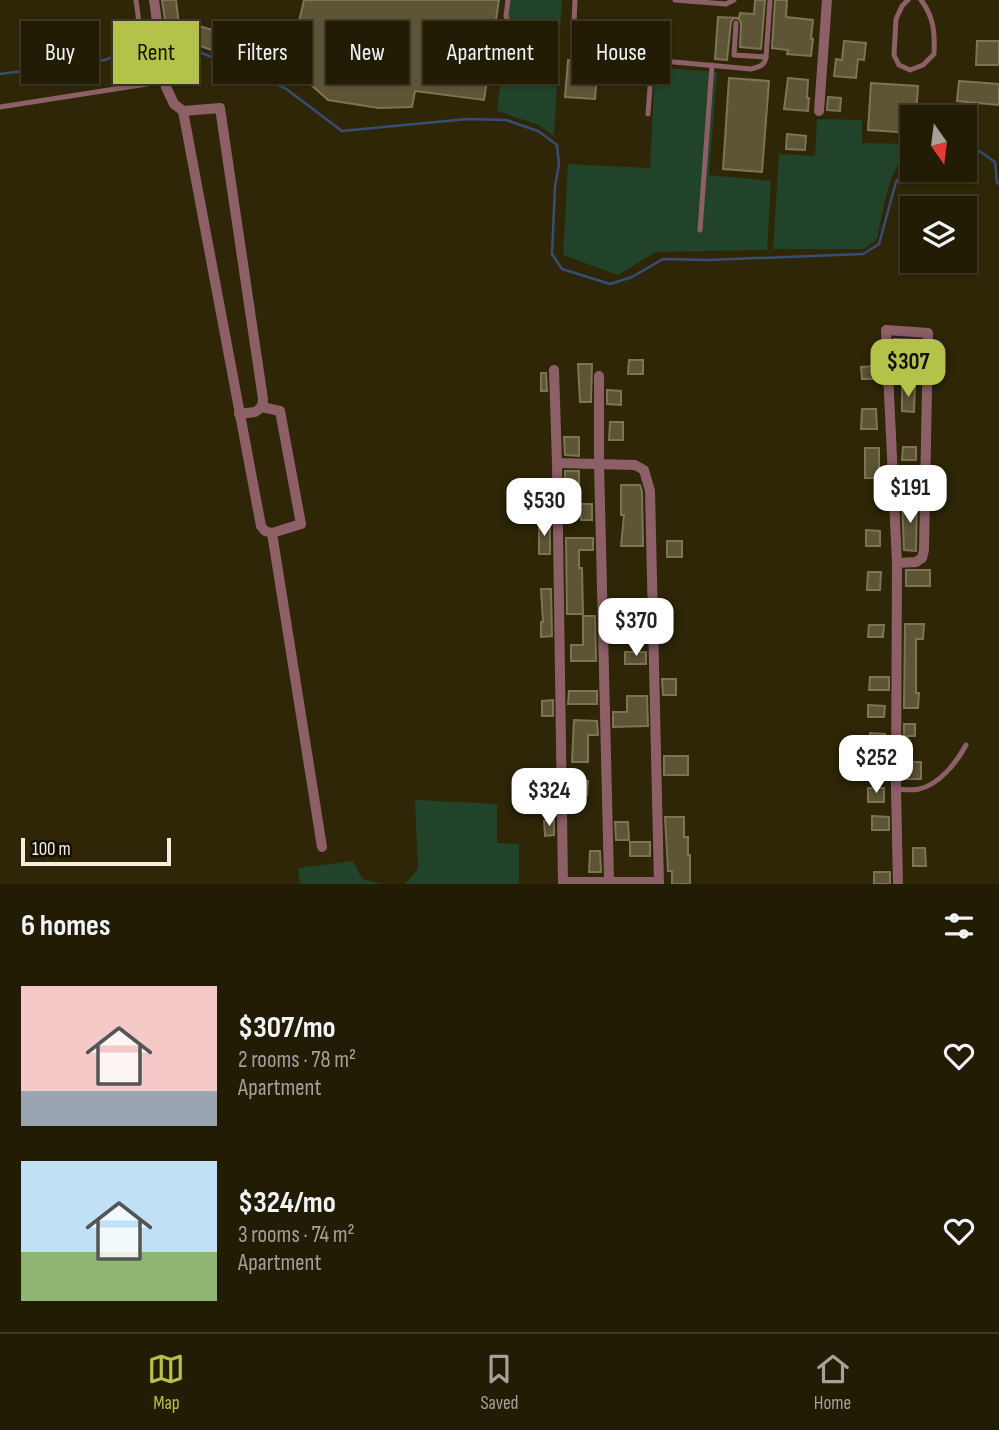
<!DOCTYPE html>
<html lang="en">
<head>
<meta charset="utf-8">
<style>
	body { margin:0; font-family:"Sofia Sans Condensed",sans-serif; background:#2e2913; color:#f1f3f6; height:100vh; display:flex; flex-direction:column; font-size:26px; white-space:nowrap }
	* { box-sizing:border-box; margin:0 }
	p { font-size:23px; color:#a2a19a }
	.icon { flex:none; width:38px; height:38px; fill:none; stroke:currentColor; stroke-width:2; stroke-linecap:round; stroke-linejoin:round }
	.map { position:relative; height:884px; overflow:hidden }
	.side { display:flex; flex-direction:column; background:#221c05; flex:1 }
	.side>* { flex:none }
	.banner { position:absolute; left:21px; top:21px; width:957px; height:63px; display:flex; gap:14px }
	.needle { width:46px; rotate:166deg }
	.controls { position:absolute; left:900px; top:105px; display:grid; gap:14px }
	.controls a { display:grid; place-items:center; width:77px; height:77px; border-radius:0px; background:#221c05; box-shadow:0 2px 5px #0004,0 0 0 2px #3f3a27; font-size:35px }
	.scale { position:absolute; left:21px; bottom:18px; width:150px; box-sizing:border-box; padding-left:7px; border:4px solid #f3eedd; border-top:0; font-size:19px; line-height:24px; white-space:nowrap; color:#f3eedd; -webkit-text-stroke:5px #130f04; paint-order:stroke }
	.price { position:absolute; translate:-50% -60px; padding:0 16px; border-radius:14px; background:#fff; color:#222; font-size:23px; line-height:46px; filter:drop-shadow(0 2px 4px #0008) }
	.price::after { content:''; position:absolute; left:50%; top:42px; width:21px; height:16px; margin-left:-10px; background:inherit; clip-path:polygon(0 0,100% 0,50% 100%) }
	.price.on { background:#b4c24a; color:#111 }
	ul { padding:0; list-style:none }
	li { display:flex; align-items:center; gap:21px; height:175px; padding:0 21px }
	li span { display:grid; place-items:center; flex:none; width:196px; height:140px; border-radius:0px; color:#555 }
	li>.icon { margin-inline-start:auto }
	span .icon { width:84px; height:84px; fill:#fffc; stroke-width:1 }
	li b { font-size:30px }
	h2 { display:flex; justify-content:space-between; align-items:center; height:84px; padding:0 21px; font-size:30px }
	.chip { padding:0 24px; border-radius:0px; background:#221c05; box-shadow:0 2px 5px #0004,0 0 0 2px #3f3a27; font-size:24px; line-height:63px }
	.chip.on { background:#b4c24a; color:#111 }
	.menu { display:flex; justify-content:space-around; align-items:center; height:98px; border-top:2px solid #3f3a27; background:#221c05; font-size:19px; color:#a2a19a }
	.menu a { display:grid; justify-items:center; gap:4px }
	.menu .on { color:#b4c24a }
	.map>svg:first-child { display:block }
	.green { fill:#21432a }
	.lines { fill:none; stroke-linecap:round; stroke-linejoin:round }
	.stream { stroke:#364e76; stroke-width:2.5 }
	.building { fill:#5d5536; stroke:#7d7454; stroke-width:2 }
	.service { stroke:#8d5f67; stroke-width:5 }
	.minor { stroke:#8d5f67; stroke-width:10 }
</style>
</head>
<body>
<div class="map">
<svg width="999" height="884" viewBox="0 0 999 884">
	<rect width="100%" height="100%" fill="#2e2607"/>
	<g class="green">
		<polygon points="510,0 562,0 554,136 539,125 497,111"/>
		<polygon points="655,67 717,72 709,175 771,181 767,250 656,252 618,275 563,255 568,164 650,168"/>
		<path d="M 817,119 L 862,120 L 862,143 L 911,144 C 887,175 885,202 877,239 L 864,249 L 773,249 L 779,154 L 815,156 Z"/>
		<polygon points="415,800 497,804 497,843 519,844 519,884 405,884 418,869"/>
		<polygon points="353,861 362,879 384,884 300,884 298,868"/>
	</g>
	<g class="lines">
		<g class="stream">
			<polyline points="166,45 190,48 285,88 342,131 467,119 506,120 538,131 557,145 559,164 555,187 552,254 562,269 610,284 632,277 663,259 708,260 863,254 879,244 896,182 912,160"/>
			<polyline points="0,74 105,60 138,47"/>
			<polyline points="964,145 975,148 995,162 997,183 999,184"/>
		</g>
	</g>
	<g class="building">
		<polygon points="162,0 176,0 179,25 166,27"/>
		<polygon points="304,0 499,0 484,100 415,91 412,107 379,108 328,100 289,65"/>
		<polygon points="755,0 765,0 761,49 740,47 741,23 739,19 734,18 731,22 727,60 715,59 718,17 739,18 740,13 754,14"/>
		<polygon points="775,0 787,0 786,17 813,20 811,39 813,39 811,56 787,54 788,50 772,48"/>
		<polygon points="181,21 234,36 237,24 267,32 259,67 175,37"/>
		<polygon points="844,41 866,43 864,60 858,59 856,78 834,76 836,59 842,60"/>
		<polygon points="977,41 999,41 999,65 976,65"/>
		<polygon points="568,60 598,62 595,99 565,97"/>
		<polygon points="729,78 769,81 762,172 723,169"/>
		<polygon points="788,78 808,80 807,98 809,98 808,111 784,109"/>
		<polygon points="959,81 999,84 999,105 957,101"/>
		<polygon points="871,83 918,86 916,117 912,117 912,133 868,130"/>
		<polygon points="828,97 841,98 840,111 827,110"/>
		<polygon points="787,134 806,136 805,150 786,149"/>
		<polygon points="894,339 918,340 918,353 905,353 904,379 896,379"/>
		<polygon points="629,360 643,360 643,374 628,374"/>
		<polygon points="578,364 592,364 591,402 580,402"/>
		<polygon points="874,366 875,379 862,379 861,367"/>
		<polygon points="541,373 546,373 547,391 541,391"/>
		<polygon points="902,386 915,386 914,412 902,411"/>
		<polygon points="607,390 621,391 621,405 607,404"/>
		<polygon points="862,409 876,409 877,429 861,429"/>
		<polygon points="610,422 623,422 623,440 609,440"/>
		<polygon points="564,437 579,437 579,456 565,455"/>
		<polygon points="903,447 916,447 916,460 902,460"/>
		<rect x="865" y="448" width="14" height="30"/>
		<rect x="565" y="471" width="14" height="16"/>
		<polygon points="621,485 640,485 642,492 643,546 621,546 624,515 621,515"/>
		<polygon points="902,501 917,501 916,551 904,550"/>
		<polygon points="567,504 592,504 592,520 581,520 581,515 567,515"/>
		<rect x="539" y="521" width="11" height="33"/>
		<polygon points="866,530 880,531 880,546 866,546"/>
		<polygon points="566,538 593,538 593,550 579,550 579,568 582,568 583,614 567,614"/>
		<rect x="667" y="541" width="15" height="16"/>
		<rect x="906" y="570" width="24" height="16"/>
		<polygon points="868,572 881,572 880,590 867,590"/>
		<polygon points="541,589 551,589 552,636 541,637 541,622 543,622"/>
		<polygon points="612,607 625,608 625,621 611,621"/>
		<polygon points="583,616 595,616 596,661 571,661 571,645 583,645"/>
		<polygon points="905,624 924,624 923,639 916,639 916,693 919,693 918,708 904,708"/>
		<polygon points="869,625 884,625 883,637 868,637"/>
		<rect x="625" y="652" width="21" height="12"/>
		<polygon points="870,677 889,677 889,690 869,690"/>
		<polygon points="662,679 676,679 676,695 663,695"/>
		<polygon points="569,691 597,691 597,704 568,704"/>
		<polygon points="627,696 647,696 648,726 613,727 613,712 627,712"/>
		<polygon points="553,700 553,716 542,716 542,701"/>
		<polygon points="868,705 885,706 884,717 868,717"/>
		<polygon points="574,720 597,721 598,735 588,735 588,762 572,762"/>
		<rect x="904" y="724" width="11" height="12"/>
		<polygon points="870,733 885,734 885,746 869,745"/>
		<rect x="664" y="756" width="24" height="19"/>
		<polygon points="868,760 884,760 885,772 869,772"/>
		<rect x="904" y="762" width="17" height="17"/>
		<polygon points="572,781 588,781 587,795 571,795"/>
		<rect x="868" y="788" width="16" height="14"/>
		<polygon points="872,816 889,817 889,830 872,830"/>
		<polygon points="665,817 684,817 684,837 688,837 688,855 690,855 690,884 672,884 672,871 668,871"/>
		<polygon points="544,821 554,821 554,835 545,836"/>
		<polygon points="615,822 628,822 629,840 616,840"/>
		<rect x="630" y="842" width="20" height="14"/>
		<polygon points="913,848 925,848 926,866 913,866"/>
		<polygon points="590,851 600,851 601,872 589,872"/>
		<rect x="874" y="872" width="16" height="12"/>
	</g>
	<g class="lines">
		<g class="service">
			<polyline points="508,0 506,16 509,25 553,31"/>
			<path d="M 575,0 L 573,46 L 575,51 L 586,54 L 751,69 C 758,67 765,66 766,57"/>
			<polyline points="675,0 726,4 734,0"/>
			<path d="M 908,0 L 902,6 L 896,19 L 894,55 L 899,65 L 910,70 L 923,65 L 934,54 C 935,33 934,17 921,0"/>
			<polyline points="736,23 734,55 766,57 770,0"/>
			<polyline points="0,107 147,84 136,0"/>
			<polyline points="648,114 652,60"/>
			<polyline points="700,230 712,65"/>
			<path d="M 896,789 C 903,789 912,791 919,789 C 939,785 957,762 966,745"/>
		</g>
		<g class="minor">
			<polyline points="154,0 166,87 174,104 183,111 220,108 263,399 262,407 255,412 239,414"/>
			<polyline points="183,111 261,526 265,531 272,533 322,847"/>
			<polyline points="819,111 827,0"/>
			<polyline points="554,370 557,463 563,884"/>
			<polyline points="599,376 599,463 609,881"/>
			<polyline points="262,407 280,411 301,524 272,533"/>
			<polyline points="557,463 635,465 644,470 650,491 659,884"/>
			<polyline points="897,563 916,562 922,558 924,550 928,333 886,330 897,563 896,789 898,884"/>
			<polyline points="563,882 659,882"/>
		</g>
	</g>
</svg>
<div class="controls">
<a><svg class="needle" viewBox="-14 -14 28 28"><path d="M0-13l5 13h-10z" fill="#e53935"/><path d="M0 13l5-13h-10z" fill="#a2a19a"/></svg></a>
<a><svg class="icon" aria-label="layers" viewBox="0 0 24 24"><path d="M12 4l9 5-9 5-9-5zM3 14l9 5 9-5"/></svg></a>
</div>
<div class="scale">100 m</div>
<b class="price on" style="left:908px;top:399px">$307</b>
<b class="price" style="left:910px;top:525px">$191</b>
<b class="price" style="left:544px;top:538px">$530</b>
<b class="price" style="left:636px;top:658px">$370</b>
<b class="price" style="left:876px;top:795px">$252</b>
<b class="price" style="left:549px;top:828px">$324</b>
<div class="banner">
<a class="chip">Buy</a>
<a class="chip on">Rent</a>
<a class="chip">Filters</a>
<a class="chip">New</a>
<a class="chip">Apartment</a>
<a class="chip">House</a>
</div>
</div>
<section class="side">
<h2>6 homes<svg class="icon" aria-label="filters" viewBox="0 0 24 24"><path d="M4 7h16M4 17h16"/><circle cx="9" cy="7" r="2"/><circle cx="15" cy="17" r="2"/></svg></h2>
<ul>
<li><span style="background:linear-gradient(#f6c9c9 75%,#9aa5b1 0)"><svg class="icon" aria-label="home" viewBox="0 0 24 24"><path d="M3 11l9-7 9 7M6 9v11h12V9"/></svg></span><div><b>$307/mo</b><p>2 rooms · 78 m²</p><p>Apartment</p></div><svg class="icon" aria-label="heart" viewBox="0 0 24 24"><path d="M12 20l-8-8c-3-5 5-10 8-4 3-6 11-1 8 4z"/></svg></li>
<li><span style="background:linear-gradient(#bfe0f5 65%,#8fb573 0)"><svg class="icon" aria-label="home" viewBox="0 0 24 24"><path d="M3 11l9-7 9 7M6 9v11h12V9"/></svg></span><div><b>$324/mo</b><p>3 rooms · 74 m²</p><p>Apartment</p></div><svg class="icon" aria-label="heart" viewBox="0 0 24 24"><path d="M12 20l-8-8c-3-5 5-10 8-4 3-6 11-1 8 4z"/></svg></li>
</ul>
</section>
<nav class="menu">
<a class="on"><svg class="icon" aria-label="map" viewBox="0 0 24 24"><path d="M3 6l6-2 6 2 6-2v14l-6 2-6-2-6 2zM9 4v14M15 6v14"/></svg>Map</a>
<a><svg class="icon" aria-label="saved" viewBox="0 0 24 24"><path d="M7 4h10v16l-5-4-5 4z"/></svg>Saved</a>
<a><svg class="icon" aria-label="home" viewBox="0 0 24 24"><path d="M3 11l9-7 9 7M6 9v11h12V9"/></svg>Home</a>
</nav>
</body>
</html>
